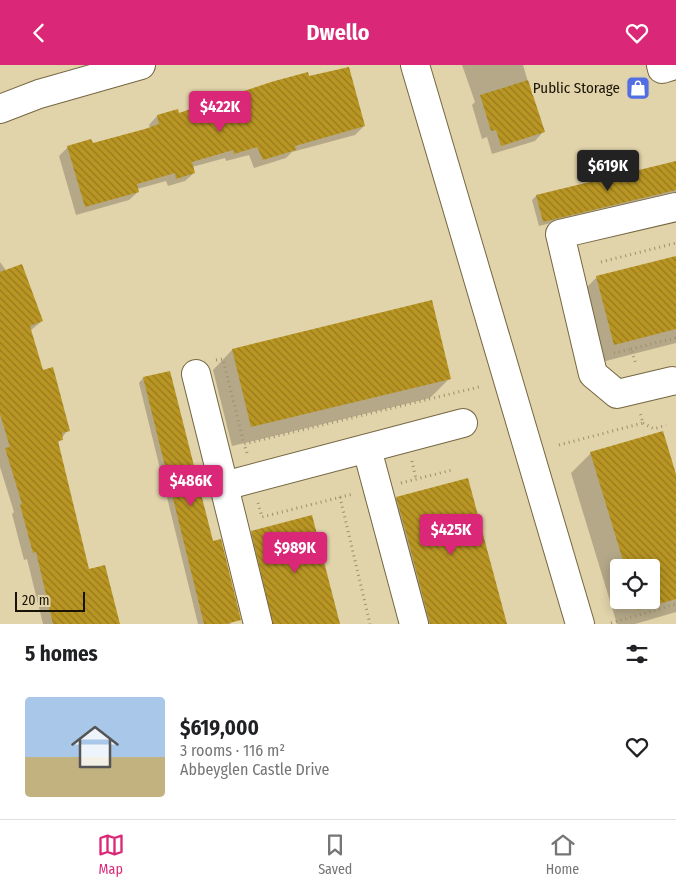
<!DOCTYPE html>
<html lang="en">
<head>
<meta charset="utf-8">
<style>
	body { margin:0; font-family:"Fira Sans Condensed",sans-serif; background:#f2f2f2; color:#202124; height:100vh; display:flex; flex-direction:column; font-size:19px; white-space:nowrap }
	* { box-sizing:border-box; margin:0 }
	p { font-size:16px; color:#757577 }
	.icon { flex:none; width:28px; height:28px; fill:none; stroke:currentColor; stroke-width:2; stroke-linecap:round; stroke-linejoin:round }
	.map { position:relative; height:559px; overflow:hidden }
	.drawer { display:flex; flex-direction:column; background:#fff; flex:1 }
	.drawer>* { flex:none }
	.buttons { position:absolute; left:610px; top:494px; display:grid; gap:10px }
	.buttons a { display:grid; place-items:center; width:50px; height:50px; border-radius:5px; background:#fff; box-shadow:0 2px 12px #0003; font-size:25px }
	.scale { position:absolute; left:15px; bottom:12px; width:70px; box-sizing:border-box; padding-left:5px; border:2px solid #181304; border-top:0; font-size:14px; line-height:18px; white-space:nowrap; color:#181304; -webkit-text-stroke:4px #e1d3aa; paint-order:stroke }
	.price { position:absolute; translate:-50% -42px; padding:0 11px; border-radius:5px; background:#db2777; color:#fff; font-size:16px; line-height:32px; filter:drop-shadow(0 1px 2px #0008) }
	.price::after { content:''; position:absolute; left:50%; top:30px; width:15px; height:11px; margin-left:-8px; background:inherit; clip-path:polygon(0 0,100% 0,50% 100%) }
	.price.active { background:#222; color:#fff }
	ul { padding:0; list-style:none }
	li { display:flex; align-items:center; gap:15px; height:125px; padding:0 25px }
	li span { display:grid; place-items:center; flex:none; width:140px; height:100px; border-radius:5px; color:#555 }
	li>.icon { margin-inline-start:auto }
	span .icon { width:60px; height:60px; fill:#fffc; stroke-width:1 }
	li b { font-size:21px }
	h2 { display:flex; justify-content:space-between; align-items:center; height:60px; padding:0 25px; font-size:21px }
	header { display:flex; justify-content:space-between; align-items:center; height:65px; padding:0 25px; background:#db2777; color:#fff; font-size:22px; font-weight:700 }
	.tabs { display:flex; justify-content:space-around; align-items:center; height:70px; border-top:1px solid #e0e0e0; background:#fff; font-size:14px; color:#757577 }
	.tabs a { display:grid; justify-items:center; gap:2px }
	.tabs .active { color:#db2777 }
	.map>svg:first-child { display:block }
	.shadow { fill:#0003; fill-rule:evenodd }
	.building { fill:url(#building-back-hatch) }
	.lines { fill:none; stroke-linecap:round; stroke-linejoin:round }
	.minor-casing { stroke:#756742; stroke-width:30 }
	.path { stroke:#9b9070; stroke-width:3; stroke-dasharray:1 4; stroke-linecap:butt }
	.minor { stroke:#fff; stroke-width:28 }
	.labels { text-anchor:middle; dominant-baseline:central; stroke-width:4.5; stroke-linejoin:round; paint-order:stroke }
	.poi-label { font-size:15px; fill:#181304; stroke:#e1d3aa; text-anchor:end }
</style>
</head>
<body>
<header><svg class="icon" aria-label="back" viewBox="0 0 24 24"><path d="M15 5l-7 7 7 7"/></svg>Dwello<svg class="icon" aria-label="heart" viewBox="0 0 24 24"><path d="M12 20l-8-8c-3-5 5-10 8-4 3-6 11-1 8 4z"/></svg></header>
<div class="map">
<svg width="676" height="559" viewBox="0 0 676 559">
	<defs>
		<pattern id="building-back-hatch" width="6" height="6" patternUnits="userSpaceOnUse" patternTransform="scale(1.25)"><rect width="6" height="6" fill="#b99624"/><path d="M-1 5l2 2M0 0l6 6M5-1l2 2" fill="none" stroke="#95791d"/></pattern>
	</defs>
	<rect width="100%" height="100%" fill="#e1d3aa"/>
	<g class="shadow">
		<polygon points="462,0 523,0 543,67 535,76 492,89 487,72 482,74 472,40 475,37"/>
		<polygon points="308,13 364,61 355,70 292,87 286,93 254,103 249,90 226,96 225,93 192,102 194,108 185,116 168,121 166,116 137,124 138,127 129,135 76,150 59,91 68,82 92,80 150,63 149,60 157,51 178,49"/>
		<polygon points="676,97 676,127 539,161 532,135 536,131"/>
		<polygon points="676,192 676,278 594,299 577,232 597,212"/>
		<polygon points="0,197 42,256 30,266 42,307 68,365 57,379 88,506 104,502 119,559 43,559 27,494 24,495 12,449 14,447 0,402"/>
		<polygon points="232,285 450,313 430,333 232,381 213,305"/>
		<polygon points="169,307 218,507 231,559 198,559 139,318 143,313"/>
		<path d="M 591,388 L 676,413 L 676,547 L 635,559 L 617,559 L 571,408 ZM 619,502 L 651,502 L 651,535 L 619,535 Z"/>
		<polygon points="467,415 506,559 406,559 377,453 397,433"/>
		<polygon points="311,452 339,559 250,559 232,487 252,467"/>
	</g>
	<g class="building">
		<polygon points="349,2 365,61 295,81 296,85 263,95 257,82 234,89 233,85 192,97 195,108 176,114 175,108 137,119 139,127 85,142 67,81 91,74 93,78 145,64 159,59 157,50 178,44 179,48 271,17 308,7 309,11"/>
		<polygon points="528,15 545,67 501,81 496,65 491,66 480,30"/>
		<polygon points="676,96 676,125 543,157 536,130"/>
		<polygon points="676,191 676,264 614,280 596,211"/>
		<polygon points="22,199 43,256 30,261 43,305 53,302 70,366 62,368 63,375 58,376 89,504 105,500 120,559 53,559 36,487 33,488 20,440 22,439 5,383 10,382 0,349 0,207"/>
		<polygon points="432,235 451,314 251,362 232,284"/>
		<polygon points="170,306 213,476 221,474 241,555 226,559 204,559 143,312"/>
		<polygon points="663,366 676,409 676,534 638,545 635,535 651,535 651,502 625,502 590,387"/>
		<polygon points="468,413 507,559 430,559 407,471 396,432"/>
		<polygon points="312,450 340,559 273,559 251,466"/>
	</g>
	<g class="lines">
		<g class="minor-casing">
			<g id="minor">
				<polyline points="415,0 580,559"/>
				<polyline points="661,0 662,4 675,0"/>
				<polyline points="0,44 39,29 141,0"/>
				<polyline points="196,309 224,421"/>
				<polyline points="672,316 617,329 593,309 560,169 676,142"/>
				<polyline points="367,384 414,559"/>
				<polyline points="258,559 224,421 463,358"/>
			</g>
		</g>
		<g class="path">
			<polyline points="601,197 676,178"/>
			<polyline points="631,284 676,273"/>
			<polyline points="614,288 631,284 636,299"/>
			<polyline points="216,295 223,294 244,379"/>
			<polyline points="643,358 654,364 666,360"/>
			<polyline points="559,380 643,358 640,348"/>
			<polyline points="247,388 244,379 479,322"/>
			<polyline points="412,396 416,414"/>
			<polyline points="401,418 452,405"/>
			<polyline points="340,432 370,559"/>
			<polyline points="258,438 262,452 353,429"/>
			<polyline points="611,558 676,539"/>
		</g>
		<use href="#minor" class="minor"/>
	</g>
	<defs>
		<g id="shop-square" transform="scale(1.25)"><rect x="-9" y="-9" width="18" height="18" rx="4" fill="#536de3" stroke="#e1d3aa"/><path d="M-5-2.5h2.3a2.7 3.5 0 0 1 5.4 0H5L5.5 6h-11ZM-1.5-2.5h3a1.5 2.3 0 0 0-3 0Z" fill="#fff"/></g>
	</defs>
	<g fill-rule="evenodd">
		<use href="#shop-square" x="638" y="23"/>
	</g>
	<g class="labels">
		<g class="poi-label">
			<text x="620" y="23">Public Storage</text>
		</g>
	</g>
</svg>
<div class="buttons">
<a><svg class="icon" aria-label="locate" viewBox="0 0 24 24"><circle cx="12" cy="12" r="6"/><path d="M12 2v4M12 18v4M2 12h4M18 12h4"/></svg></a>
</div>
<div class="scale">20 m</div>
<b class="price" style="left:220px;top:68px">$422K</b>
<b class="price active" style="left:608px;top:127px">$619K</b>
<b class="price" style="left:191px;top:442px">$486K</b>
<b class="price" style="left:451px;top:491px">$425K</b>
<b class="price" style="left:295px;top:509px">$989K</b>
</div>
<section class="drawer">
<h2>5 homes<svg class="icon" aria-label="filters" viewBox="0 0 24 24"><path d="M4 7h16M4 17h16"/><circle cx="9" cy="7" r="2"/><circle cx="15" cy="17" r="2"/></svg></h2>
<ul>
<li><span style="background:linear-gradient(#a9c7e8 60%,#c2b280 0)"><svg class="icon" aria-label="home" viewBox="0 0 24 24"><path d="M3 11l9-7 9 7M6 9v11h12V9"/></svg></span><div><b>$619,000</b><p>3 rooms · 116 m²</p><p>Abbeyglen Castle Drive</p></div><svg class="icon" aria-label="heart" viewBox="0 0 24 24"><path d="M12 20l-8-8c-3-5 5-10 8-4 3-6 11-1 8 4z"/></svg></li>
</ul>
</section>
<nav class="tabs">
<a class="active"><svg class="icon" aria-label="map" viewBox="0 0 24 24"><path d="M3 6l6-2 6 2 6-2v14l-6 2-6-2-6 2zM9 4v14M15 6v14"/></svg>Map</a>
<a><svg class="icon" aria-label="saved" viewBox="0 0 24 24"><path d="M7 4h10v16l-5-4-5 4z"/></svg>Saved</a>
<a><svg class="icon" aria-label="home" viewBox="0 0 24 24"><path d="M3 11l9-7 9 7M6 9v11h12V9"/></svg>Home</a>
</nav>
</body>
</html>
